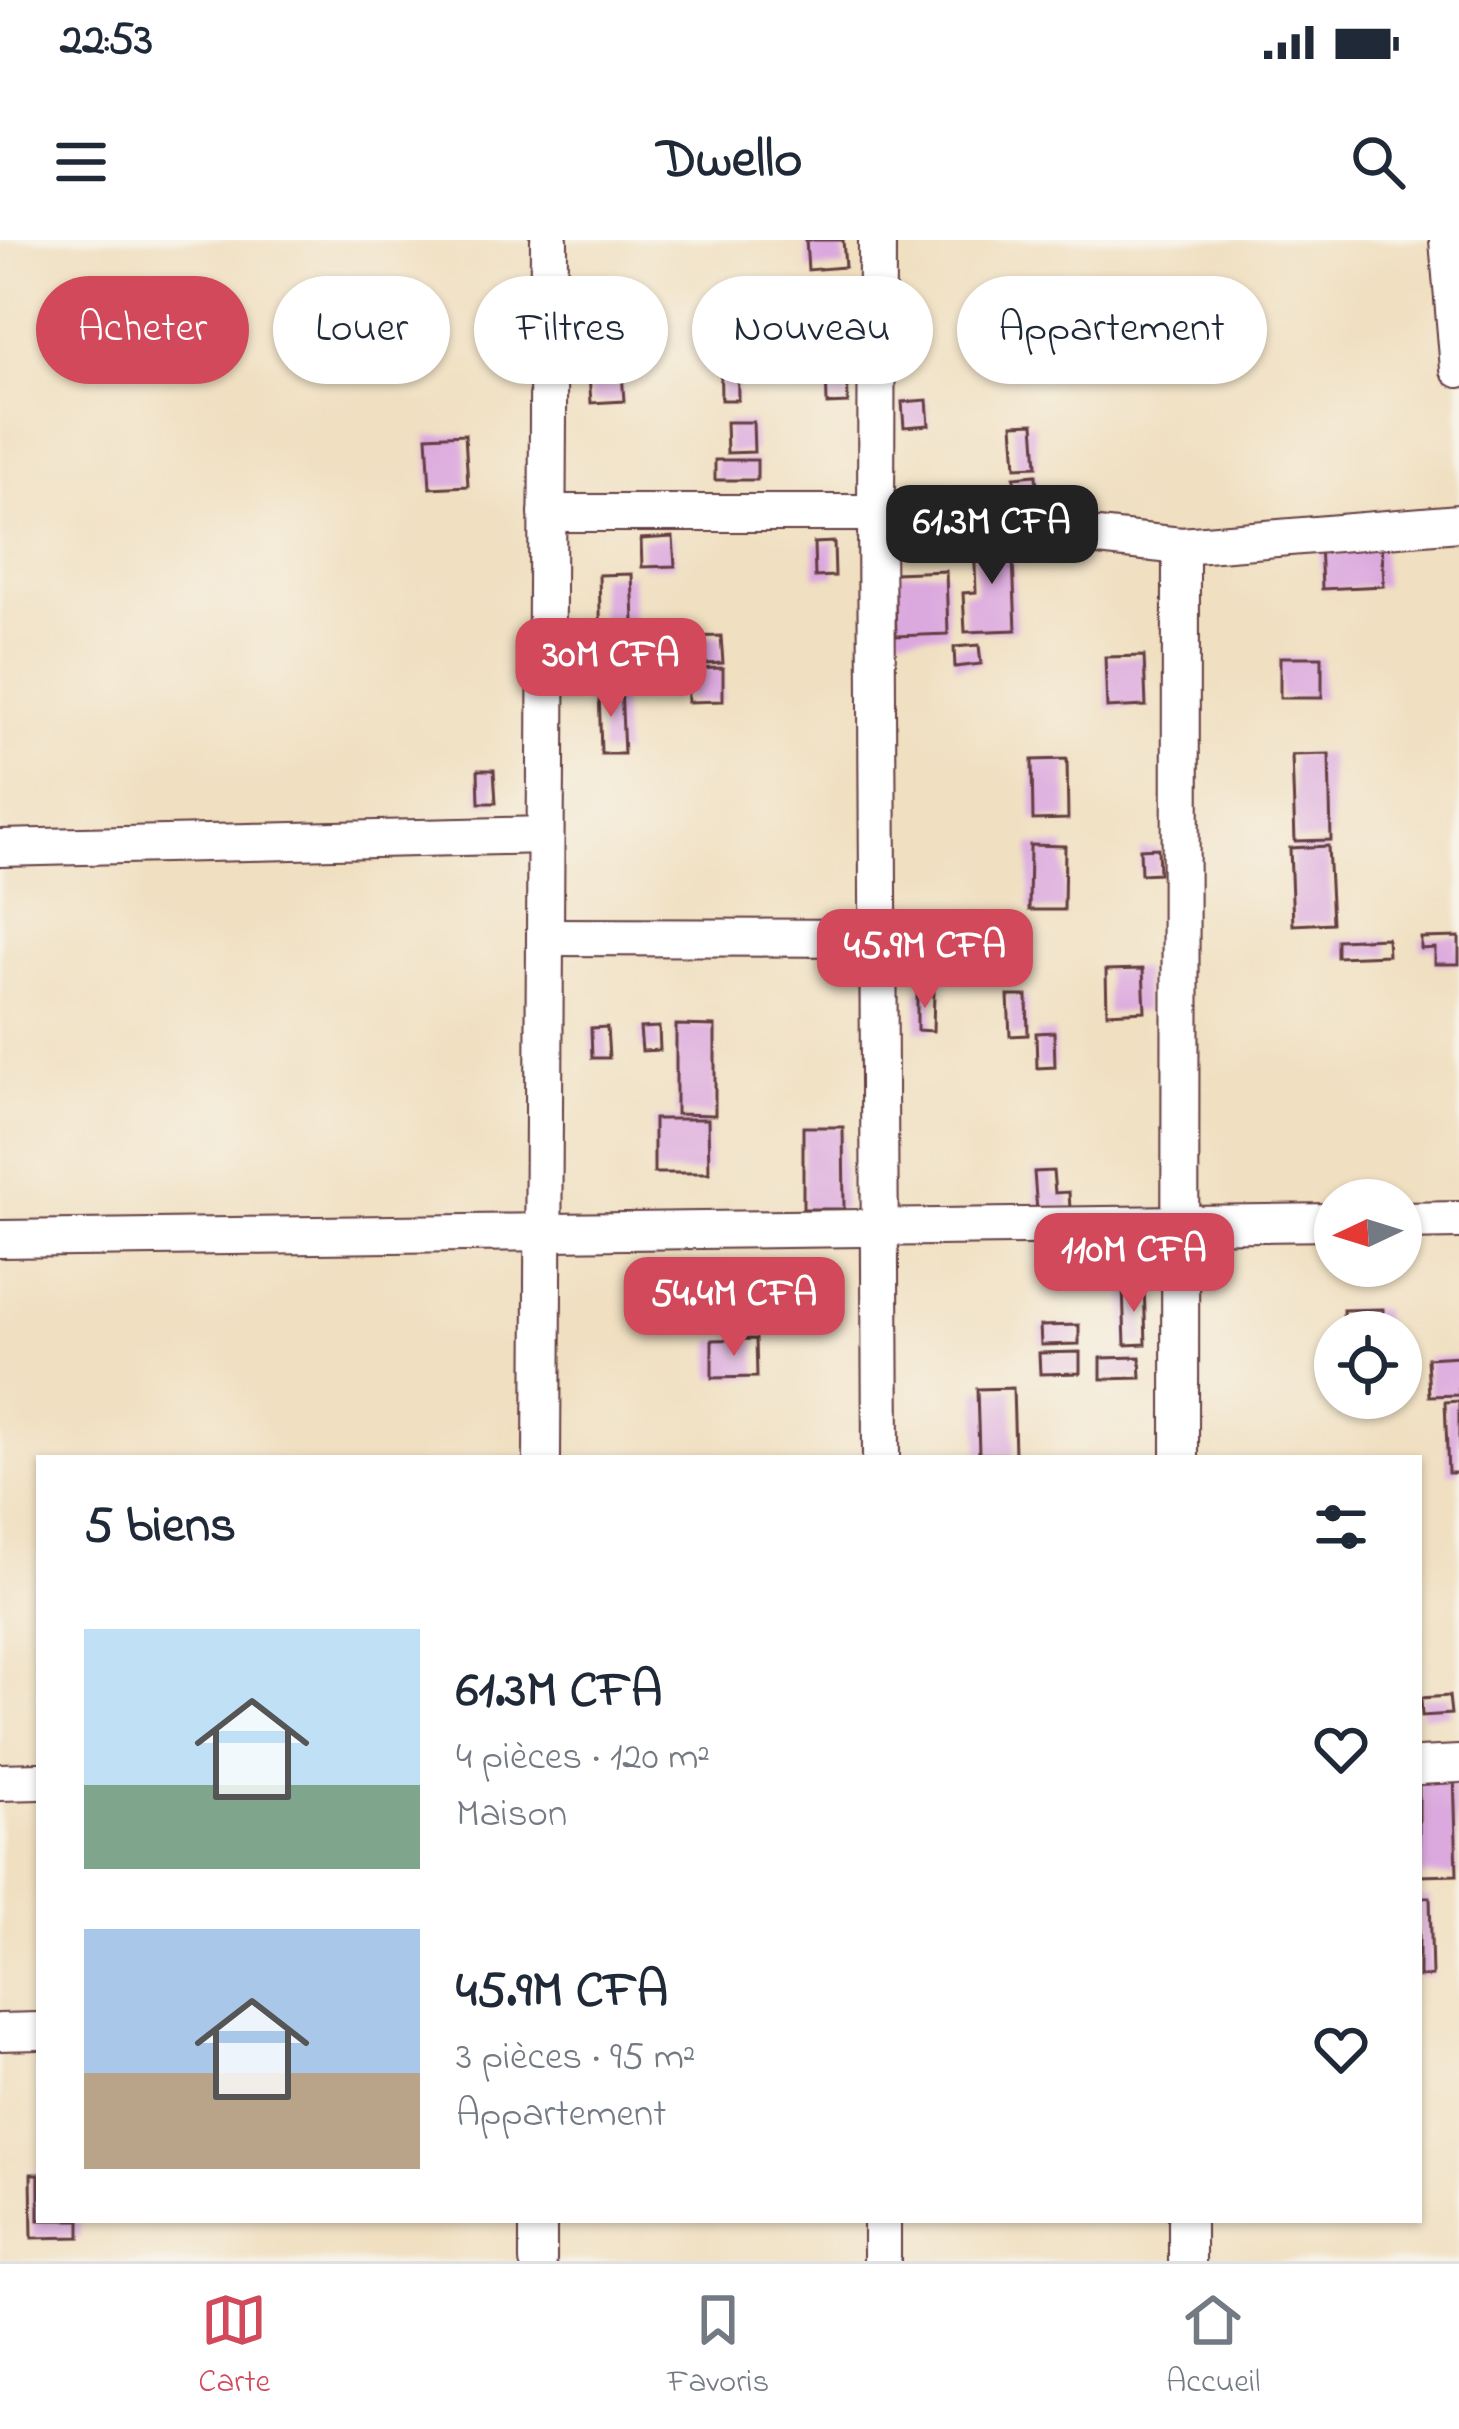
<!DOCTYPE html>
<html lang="fr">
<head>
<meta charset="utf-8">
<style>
	body { margin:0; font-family:"Indie Flower",sans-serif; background:#f6f6f7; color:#1f2937; height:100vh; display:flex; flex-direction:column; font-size:45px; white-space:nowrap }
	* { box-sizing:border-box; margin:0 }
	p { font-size:39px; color:#747a83 }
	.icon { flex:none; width:66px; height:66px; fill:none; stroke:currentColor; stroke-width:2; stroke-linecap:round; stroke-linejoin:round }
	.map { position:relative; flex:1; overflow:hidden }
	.drawer { position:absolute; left:36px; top:1215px; width:1386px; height:768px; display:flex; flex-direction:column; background:#fff; border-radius:0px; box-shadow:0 3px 9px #0004 }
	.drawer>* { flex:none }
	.banner { position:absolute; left:36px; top:36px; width:1389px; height:108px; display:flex; gap:24px }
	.needle { width:78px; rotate:266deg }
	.controls { position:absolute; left:1314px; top:939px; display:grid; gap:24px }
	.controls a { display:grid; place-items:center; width:108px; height:108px; border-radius:50%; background:#fff; box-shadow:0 3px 9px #0004; font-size:60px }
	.price { position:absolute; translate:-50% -102px; padding:0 27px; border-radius:24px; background:#d1495b; color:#fff; font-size:39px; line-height:78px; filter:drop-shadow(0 3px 6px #0008) }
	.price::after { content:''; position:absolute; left:50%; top:72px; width:36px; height:27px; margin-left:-18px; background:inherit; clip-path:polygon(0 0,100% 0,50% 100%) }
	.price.selected { background:#222; color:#fff }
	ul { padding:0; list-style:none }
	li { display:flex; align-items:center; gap:36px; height:300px; padding:0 48px }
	li span { display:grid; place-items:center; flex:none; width:336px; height:240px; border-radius:0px; color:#555 }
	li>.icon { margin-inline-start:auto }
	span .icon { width:144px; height:144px; fill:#fffc; stroke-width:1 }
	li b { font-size:51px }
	h2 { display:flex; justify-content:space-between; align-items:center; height:144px; padding:0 48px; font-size:51px }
	.tag { padding:0 42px; border-radius:54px; background:#fff; box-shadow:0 3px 9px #0004; font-size:42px; line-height:108px }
	.tag.selected { background:#d1495b; color:#fff }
	.status { display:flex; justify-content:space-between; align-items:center; height:84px; padding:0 60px; background:#fff; direction:ltr }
	.status svg { height:33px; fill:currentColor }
	header { display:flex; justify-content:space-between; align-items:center; height:156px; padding:0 48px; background:#fff; font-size:54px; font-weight:700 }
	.menu { display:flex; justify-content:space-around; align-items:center; height:168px; border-top:3px solid #e0e1e3; background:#fff; font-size:33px; color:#747a83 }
	.menu a { display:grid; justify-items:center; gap:6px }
	.menu .selected { color:#d1495b }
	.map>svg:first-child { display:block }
	.building { fill:#dca9de }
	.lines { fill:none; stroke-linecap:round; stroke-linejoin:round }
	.minor-casing { stroke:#633c41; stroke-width:40 }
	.minor { stroke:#fff; stroke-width:36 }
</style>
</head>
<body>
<div class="status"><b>22:53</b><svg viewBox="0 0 49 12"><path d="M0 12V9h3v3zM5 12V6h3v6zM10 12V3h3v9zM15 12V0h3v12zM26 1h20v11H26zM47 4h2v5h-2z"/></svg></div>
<header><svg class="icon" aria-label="menu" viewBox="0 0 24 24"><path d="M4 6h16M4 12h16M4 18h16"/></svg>Dwello<svg class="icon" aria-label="search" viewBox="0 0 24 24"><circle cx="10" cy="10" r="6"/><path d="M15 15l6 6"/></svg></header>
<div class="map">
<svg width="1459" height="2021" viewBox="0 0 1459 2021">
	<rect width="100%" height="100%" fill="#f7f3e8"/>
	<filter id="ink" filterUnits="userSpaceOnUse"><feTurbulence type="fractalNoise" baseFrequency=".00833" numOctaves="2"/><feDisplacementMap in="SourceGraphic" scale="24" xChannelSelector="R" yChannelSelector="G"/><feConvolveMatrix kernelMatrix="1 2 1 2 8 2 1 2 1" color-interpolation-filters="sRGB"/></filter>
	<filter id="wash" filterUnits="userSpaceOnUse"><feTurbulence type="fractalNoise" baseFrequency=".004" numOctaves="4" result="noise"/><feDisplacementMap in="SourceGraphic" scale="48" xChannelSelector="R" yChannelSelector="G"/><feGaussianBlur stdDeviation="2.7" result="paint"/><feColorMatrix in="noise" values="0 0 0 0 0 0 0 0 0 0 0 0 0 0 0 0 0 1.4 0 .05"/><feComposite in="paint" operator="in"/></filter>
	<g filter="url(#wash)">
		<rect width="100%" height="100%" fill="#f0dfc0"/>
		<g id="blocks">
			<g class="building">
				<polygon points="806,0 843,0 845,27 808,30"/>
				<polygon points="846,88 848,163 827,164 825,89"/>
				<polygon points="720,98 737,98 738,160 721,160"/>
				<polygon points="621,118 624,161 591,163 588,120"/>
				<polygon points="927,160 929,185 904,187 902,162"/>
				<polygon points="726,182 753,182 754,212 727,213"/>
				<polygon points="1034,183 1037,226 1016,227 1013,184"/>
				<polygon points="465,194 468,246 430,248 427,196"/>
				<rect x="715" y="220" width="42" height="20"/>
				<polygon points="1036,235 1039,277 1016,279 1014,237"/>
				<polygon points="1012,296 1016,390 965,392 963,353 976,352 974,298"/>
				<polygon points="673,297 675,326 642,327 641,299"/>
				<polygon points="1382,299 1384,346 1322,349 1320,302"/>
				<polygon points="834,302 835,336 815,337 814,303"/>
				<polygon points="946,331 948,394 896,396 894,333"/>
				<polygon points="632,334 635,405 601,407 599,335"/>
				<polygon points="721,396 723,423 686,425 685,397"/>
				<polygon points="979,405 981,424 955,427 954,407"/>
				<polygon points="1144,416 1146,466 1107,468 1105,417"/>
				<rect x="1280" y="417" width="42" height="41"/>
				<polygon points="723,428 723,461 688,462 687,429"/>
				<polygon points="621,446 624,514 601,514 599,447"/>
				<polygon points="1329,514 1331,600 1295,601 1292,515"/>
				<polygon points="1067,519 1068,579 1033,580 1032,520"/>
				<polygon points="478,530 494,530 496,563 479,563"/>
				<polygon points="1030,605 1065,606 1064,670 1029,670"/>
				<polygon points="1328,606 1332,683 1293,685 1290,608"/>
				<polygon points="1158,608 1159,633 1141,634 1140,609"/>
				<polygon points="1459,697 1459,724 1435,724 1435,708 1421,709 1421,698"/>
				<polygon points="1387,698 1388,715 1337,717 1337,700"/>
				<polygon points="1143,729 1145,771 1107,773 1106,730"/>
				<polygon points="917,751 934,751 933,791 917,790"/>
				<polygon points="1008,756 1027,756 1028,795 1010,796"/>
				<polygon points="676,785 715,786 715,875 676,874"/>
				<polygon points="607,787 609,818 592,818 591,788"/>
				<polygon points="659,787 660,810 642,811 640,788"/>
				<polygon points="1054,792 1055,827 1037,828 1036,793"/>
				<polygon points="654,879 708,879 709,933 654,933"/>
				<polygon points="803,887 843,887 844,969 803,969"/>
				<polygon points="1053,931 1055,953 1069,952 1070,969 1037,971 1034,932"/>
				<polygon points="1144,1045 1146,1104 1125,1105 1123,1046"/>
				<polygon points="1383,1069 1384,1092 1344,1092 1343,1070"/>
				<polygon points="1079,1085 1079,1104 1041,1105 1040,1086"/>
				<polygon points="756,1099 757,1137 712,1138 712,1100"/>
				<polygon points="1080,1112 1080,1133 1040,1134 1039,1113"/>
				<polygon points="1459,1116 1459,1155 1429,1156 1427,1118"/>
				<polygon points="1140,1117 1141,1138 1101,1139 1101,1118"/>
				<polygon points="1013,1148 1015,1214 979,1214 977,1149"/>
				<polygon points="1459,1161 1459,1233 1448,1233 1445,1162"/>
				<polygon points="1449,1456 1451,1474 1422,1476 1421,1458"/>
				<polygon points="1454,1533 1457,1635 1419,1636 1419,1534"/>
				<polygon points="1419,1657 1430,1657 1432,1736 1419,1737"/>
				<polygon points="31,1934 39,1934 39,1980 80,1980 80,1997 32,1998"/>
			</g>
		</g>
	</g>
	<g filter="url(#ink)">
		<use href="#blocks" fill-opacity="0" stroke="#633c41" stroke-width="3"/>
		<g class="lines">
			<g class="minor-casing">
				<g id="minor">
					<polyline points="877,0 876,273 881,1218"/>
					<polyline points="1448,0 1459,129"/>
					<polyline points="547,273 876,273 1181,306 1459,283"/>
					<polyline points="0,608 545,595"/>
					<polyline points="545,697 879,698"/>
					<polyline points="1401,981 1459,980"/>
					<polyline points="0,999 1335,982"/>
					<polyline points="542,1218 549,0"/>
					<polyline points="1180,1218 1181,306"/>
					<polyline points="1419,1526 1459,1524"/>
					<polyline points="0,1542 39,1541"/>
					<polyline points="0,1792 39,1791"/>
					<polyline points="882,1980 882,2021"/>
					<polyline points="1187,1980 1187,2021"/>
					<polyline points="538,2021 538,1980"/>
				</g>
			</g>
			<use href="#minor" class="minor"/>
		</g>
	</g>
</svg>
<div class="controls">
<a><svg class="needle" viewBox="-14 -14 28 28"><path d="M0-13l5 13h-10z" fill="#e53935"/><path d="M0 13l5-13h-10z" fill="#747a83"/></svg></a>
<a><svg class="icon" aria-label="locate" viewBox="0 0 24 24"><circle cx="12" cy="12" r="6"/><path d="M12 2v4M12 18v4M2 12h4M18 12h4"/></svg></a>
</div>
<b class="price selected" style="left:992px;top:347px">61.3M CFA</b>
<b class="price" style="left:611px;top:480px">30M CFA</b>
<b class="price" style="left:925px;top:771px">45.9M CFA</b>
<b class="price" style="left:1134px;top:1075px">110M CFA</b>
<b class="price" style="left:734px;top:1119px">54.4M CFA</b>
<div class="banner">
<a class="tag selected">Acheter</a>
<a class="tag">Louer</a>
<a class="tag">Filtres</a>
<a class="tag">Nouveau</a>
<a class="tag">Appartement</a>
</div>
<section class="drawer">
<h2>5 biens<svg class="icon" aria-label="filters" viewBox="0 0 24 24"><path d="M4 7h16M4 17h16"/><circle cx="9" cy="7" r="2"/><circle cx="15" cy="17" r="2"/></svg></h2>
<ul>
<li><span style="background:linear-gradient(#bfe0f5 65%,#7fa58c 0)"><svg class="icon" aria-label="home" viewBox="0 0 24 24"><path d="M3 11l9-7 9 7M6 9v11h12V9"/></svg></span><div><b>61.3M CFA</b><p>4 pièces · 120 m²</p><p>Maison</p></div><svg class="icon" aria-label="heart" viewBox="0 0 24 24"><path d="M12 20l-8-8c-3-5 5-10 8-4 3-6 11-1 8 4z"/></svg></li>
<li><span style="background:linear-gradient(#a9c7e8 60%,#b9a48a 0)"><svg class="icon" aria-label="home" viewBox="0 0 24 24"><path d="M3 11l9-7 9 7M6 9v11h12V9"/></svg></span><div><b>45.9M CFA</b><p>3 pièces · 95 m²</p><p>Appartement</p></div><svg class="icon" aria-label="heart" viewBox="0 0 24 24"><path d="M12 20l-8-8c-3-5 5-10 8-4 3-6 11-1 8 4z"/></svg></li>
</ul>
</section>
</div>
<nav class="menu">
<a class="selected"><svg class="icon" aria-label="map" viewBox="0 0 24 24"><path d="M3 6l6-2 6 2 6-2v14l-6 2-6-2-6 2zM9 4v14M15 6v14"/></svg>Carte</a>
<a><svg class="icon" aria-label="saved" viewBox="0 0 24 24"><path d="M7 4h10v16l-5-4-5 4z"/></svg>Favoris</a>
<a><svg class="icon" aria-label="home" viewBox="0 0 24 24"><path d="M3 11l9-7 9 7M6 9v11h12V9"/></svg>Accueil</a>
</nav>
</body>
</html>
